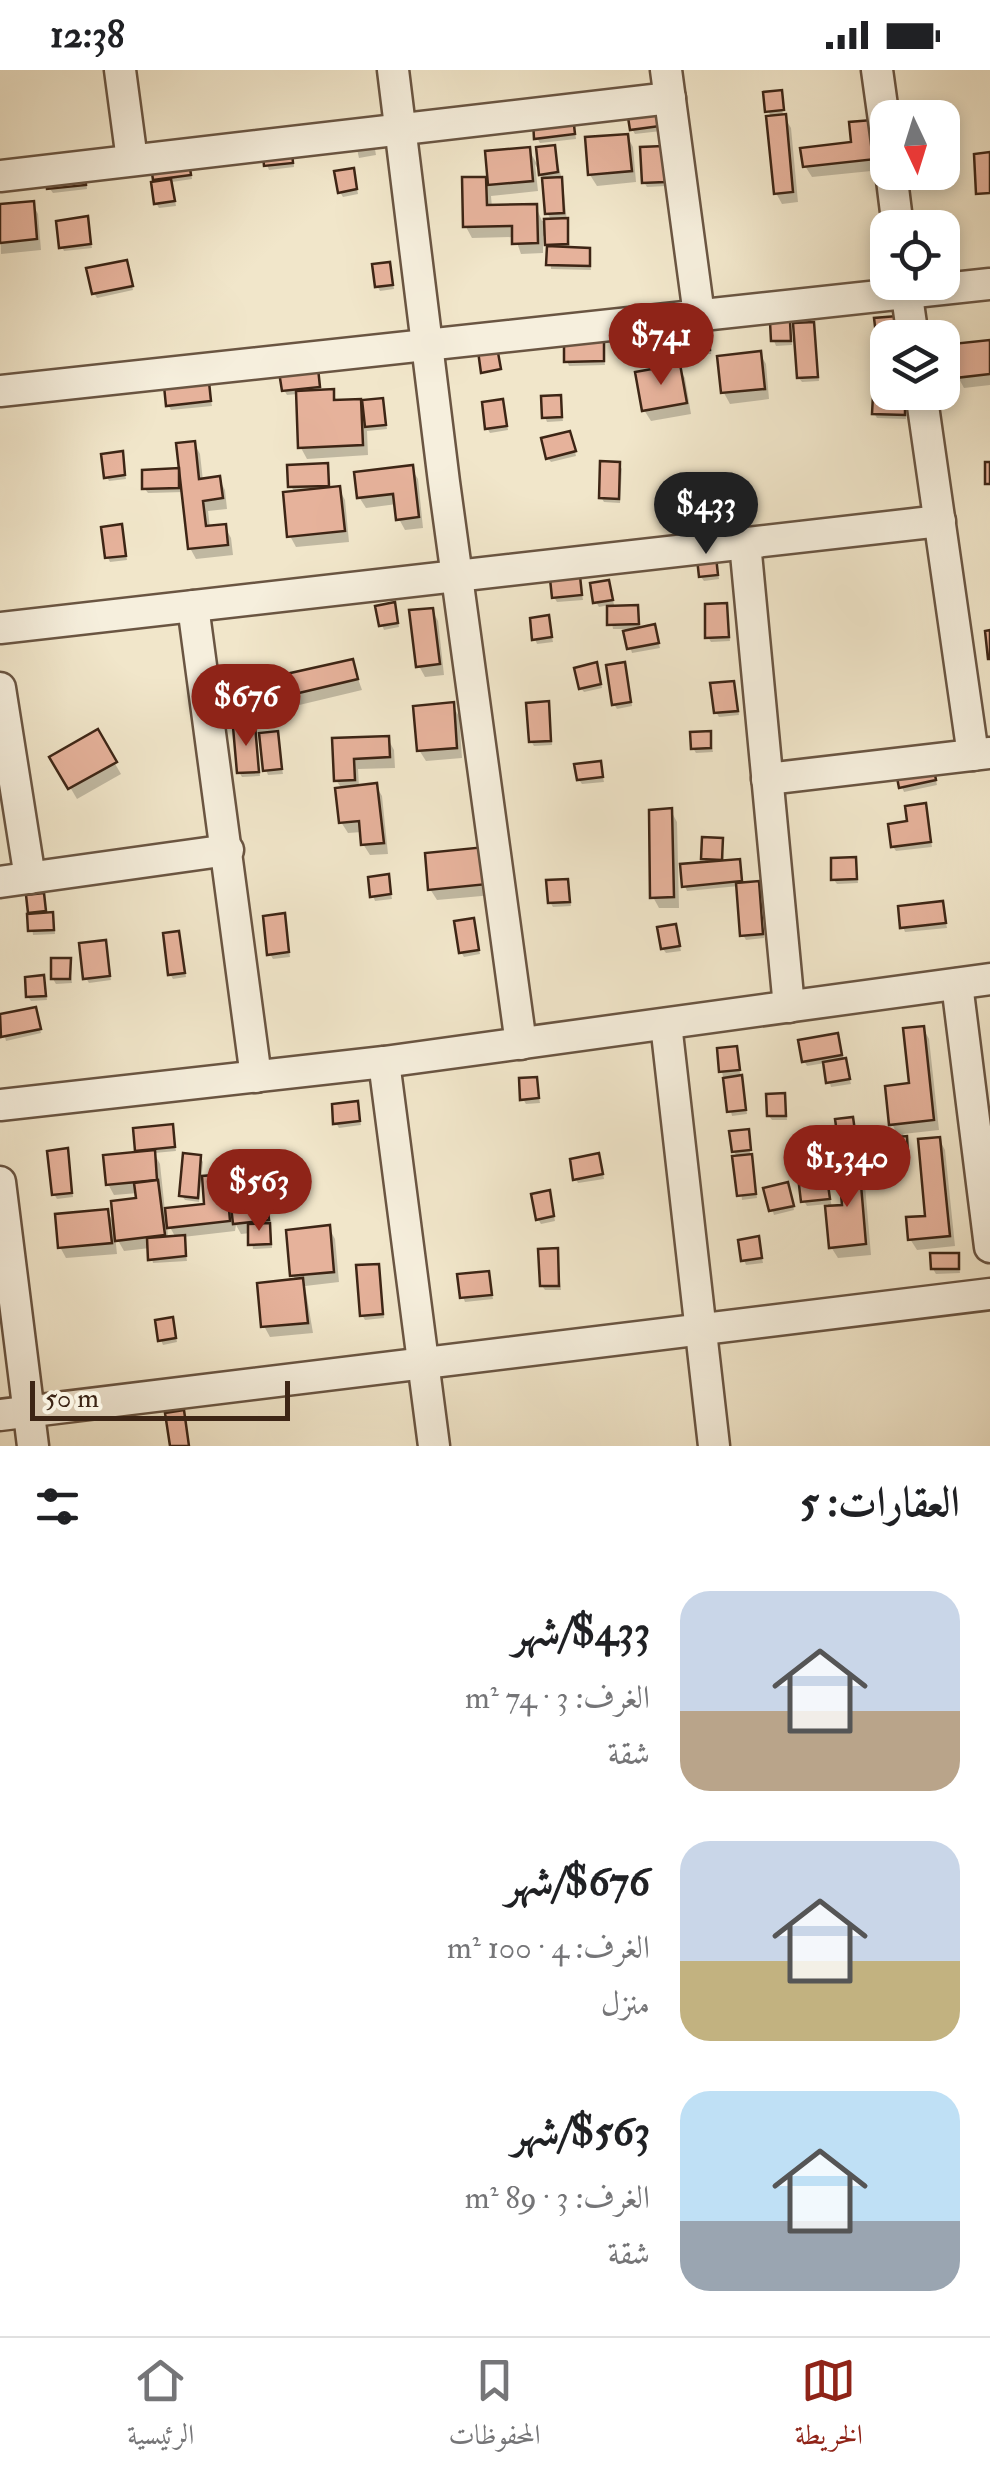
<!DOCTYPE html>
<html lang="ar">
<head>
<meta charset="utf-8">
<style>
	body { margin:0; font-family:"IM FELL Double Pica",Amiri,serif; background:#f6f6f6; color:#202124; direction:rtl; height:100vh; display:flex; flex-direction:column; font-size:38px; white-space:nowrap }
	* { box-sizing:border-box; margin:0 }
	p { font-size:32px; color:#757577 }
	.icon { flex:none; width:55px; height:55px; fill:none; stroke:currentColor; stroke-width:2; stroke-linecap:round; stroke-linejoin:round }
	.map { position:relative; height:1376px; overflow:hidden; direction:ltr }
	.sheet { display:flex; flex-direction:column; background:#fff; flex:1 }
	.sheet>* { flex:none }
	.needle { width:65px; rotate:176deg }
	.fabs { position:absolute; left:870px; top:30px; display:grid; gap:20px }
	.fabs a { display:grid; place-items:center; width:90px; height:90px; border-radius:20px; background:#fff; box-shadow:0 5px 15px #0003; font-size:50px }
	.scale { position:absolute; left:30px; bottom:25px; width:260px; box-sizing:border-box; padding-left:10px; border:5px solid #3d2515; border-top:0; font-size:28px; line-height:35px; white-space:nowrap; color:#3d2515; -webkit-text-stroke:8px #f6efdd; paint-order:stroke }
	.price { position:absolute; translate:-50% -85px; padding:0 22px; border-radius:35px; background:#8f2418; color:#fff; font-size:32px; line-height:65px; filter:drop-shadow(0 2px 5px #0008) }
	.price::after { content:''; position:absolute; left:50%; top:60px; width:30px; height:22px; margin-left:-15px; background:inherit; clip-path:polygon(0 0,100% 0,50% 100%) }
	.price.current { background:#222; color:#fff }
	ul { padding:0; list-style:none }
	li { display:flex; align-items:center; gap:30px; height:250px; padding:0 30px }
	li span { display:grid; place-items:center; flex:none; width:280px; height:200px; border-radius:30px; color:#555 }
	li>.icon { margin-inline-start:auto }
	span .icon { width:120px; height:120px; fill:#fffc; stroke-width:1 }
	li b { font-size:42px }
	h2 { display:flex; justify-content:space-between; align-items:center; height:120px; padding:0 30px; font-size:42px }
	.status { display:flex; justify-content:space-between; align-items:center; height:70px; padding:0 50px; background:#fff; direction:ltr }
	.status svg { height:28px; fill:currentColor }
	.tabs { display:flex; justify-content:space-around; align-items:center; height:140px; border-top:2px solid #e0e0e0; background:#fff; font-size:28px; color:#757577 }
	.tabs a { display:grid; justify-items:center; gap:5px }
	.tabs .current { color:#8f2418 }
	.map>svg:first-child { display:block }
	.shadow { fill:#0003; fill-rule:evenodd }
	.building { fill:#e6b29b; stroke:#3d2515; stroke-width:2.5 }
	.lines { fill:none; stroke-linecap:round; stroke-linejoin:round }
	.minor-casing { stroke:#6a5542; stroke-width:35 }
	.minor { stroke:#f6efdd; stroke-width:30 }
</style>
</head>
<body>
<div class="status"><b>12:38</b><svg viewBox="0 0 49 12"><path d="M0 12V9h3v3zM5 12V6h3v6zM10 12V3h3v9zM15 12V0h3v12zM26 1h20v11H26zM47 4h2v5h-2z"/></svg></div>
<div class="map">
<svg width="990" height="1376" viewBox="0 0 990 1376">
	<rect width="100%" height="100%" fill="#f1e6ca"/>
	<filter id="stains"><feTurbulence type="fractalNoise" baseFrequency=".002" numOctaves="4"/><feColorMatrix values="0 0 0 0 .2 0 0 0 0 .09 0 0 0 0 .02 0 0 0 .5 -.17"/></filter>
	<radialGradient id="worn" r=".72"><stop offset=".6" stop-color="#630" stop-opacity="0"/><stop offset="1" stop-color="#630" stop-opacity=".3"/></radialGradient>
	<g class="shadow">
		<polygon points="780,23 783,45 791,58 798,132 782,134 776,123 772,48 768,41"/>
		<polygon points="658,46 661,61 635,64 632,59"/>
		<polygon points="574,53 576,69 540,73 537,68"/>
		<polygon points="877,63 881,100 812,107 805,96"/>
		<polygon points="354,66 373,68 376,85 359,88"/>
		<polygon points="627,66 633,77 636,112 597,116 590,105"/>
		<path d="M 554,77 L 563,114 L 570,180 L 589,180 L 591,200 L 551,199 L 550,177 L 543,165 L 543,183 L 521,184 L 515,167 L 472,168 L 466,157 L 465,110 L 490,109 L 529,80 L 541,101 ZM 535,94 L 544,109 L 547,143 L 552,151 L 542,151 L 536,137 L 492,138 L 491,126 L 538,121 Z"/>
		<polygon points="293,78 294,97 269,100 267,95"/>
		<polygon points="664,83 666,116 647,117 644,112"/>
		<polygon points="151,84 188,84 192,109 172,112 176,136 159,138 156,133"/>
		<polygon points="85,100 87,119 53,123 50,119"/>
		<polygon points="353,101 358,124 343,127 340,122"/>
		<polygon points="32,133 38,144 41,180 1,184 0,136"/>
		<polygon points="86,149 92,178 64,181 62,177"/>
		<polygon points="126,192 133,220 97,228 94,223"/>
		<polygon points="389,195 394,219 380,221 377,216"/>
		<polygon points="789,254 792,275 776,276 774,271"/>
		<polygon points="813,254 819,311 802,312 799,308"/>
		<polygon points="707,262 711,284 676,285 673,281"/>
		<polygon points="602,271 605,295 569,296 567,291"/>
		<polygon points="990,272 990,315 964,318 958,307"/>
		<polygon points="760,284 766,294 769,329 730,334 724,323"/>
		<polygon points="678,297 685,308 691,344 651,351 644,340"/>
		<polygon points="317,301 322,323 332,322 338,333 360,332 366,342 382,331 387,359 367,361 368,385 307,389 301,378 298,324 287,325 284,320"/>
		<polygon points="208,315 212,336 171,340 168,335"/>
		<polygon points="559,328 563,351 547,352 545,347"/>
		<polygon points="904,329 906,349 877,348 874,343"/>
		<polygon points="502,332 508,360 490,363 487,358"/>
		<polygon points="572,368 576,386 551,392 548,388"/>
		<polygon points="194,373 200,384 203,411 219,409 225,420 227,439 208,441 210,458 225,457 231,468 233,485 196,489 190,478 184,422 148,423 145,419 177,401 183,410"/>
		<polygon points="121,384 126,409 109,411 107,407"/>
		<polygon points="619,394 622,399 620,433 604,432 601,427"/>
		<polygon points="327,396 330,420 339,419 345,430 349,472 296,477 290,466 295,423 291,416"/>
		<polygon points="411,398 418,409 423,458 405,460 399,449 397,434 366,438 359,427"/>
		<polygon points="120,457 127,490 110,492 108,488"/>
		<polygon points="715,475 719,509 704,511 701,507"/>
		<polygon points="579,509 583,530 557,532 554,527"/>
		<polygon points="608,513 615,538 637,537 640,560 654,557 660,578 632,583 625,559 613,559 609,535 599,537 596,532"/>
		<polygon points="726,535 730,571 711,572 708,567"/>
		<polygon points="396,540 399,557 384,560 382,555"/>
		<polygon points="432,540 438,551 444,605 425,607 419,596"/>
		<polygon points="548,548 553,572 537,574 535,569"/>
		<polygon points="352,592 362,620 291,637 285,626"/>
		<polygon points="598,600 602,618 584,622 581,618"/>
		<polygon points="626,600 632,636 617,639 614,634"/>
		<polygon points="732,614 739,645 719,647 716,642"/>
		<polygon points="548,634 552,675 534,676 531,671"/>
		<polygon points="452,635 459,646 462,688 426,691 419,680"/>
		<polygon points="254,658 260,706 242,707 239,702"/>
		<polygon points="97,663 121,704 77,729 53,688"/>
		<polygon points="709,663 713,682 696,683 693,678"/>
		<polygon points="276,664 283,704 268,705 266,700"/>
		<polygon points="388,669 394,680 395,698 358,699 359,717 376,716 382,726 388,784 370,785 363,774 362,762 348,763 341,752 342,719 336,710 335,671"/>
		<polygon points="600,694 604,712 582,714 579,710"/>
		<polygon points="933,697 937,715 904,722 902,717"/>
		<polygon points="925,736 932,777 896,781 893,777"/>
		<polygon points="671,741 677,752 679,838 659,838 653,827"/>
		<polygon points="722,770 724,793 738,791 743,815 757,814 760,819 764,868 746,870 743,865 739,816 687,821 685,816 707,794 704,788"/>
		<polygon points="483,780 493,825 437,830 430,819"/>
		<polygon points="855,789 858,813 837,814 834,810"/>
		<polygon points="388,807 392,829 375,831 373,826"/>
		<polygon points="567,811 571,836 553,837 550,832"/>
		<polygon points="43,826 47,845 51,845 54,850 55,864 33,865 29,827"/>
		<polygon points="942,834 947,858 905,862 903,857"/>
		<polygon points="284,846 290,887 273,889 270,884"/>
		<polygon points="473,851 480,884 464,887 461,882"/>
		<polygon points="675,857 681,881 666,883 663,879"/>
		<polygon points="178,863 186,907 173,909 170,904"/>
		<polygon points="105,872 111,910 89,913 86,908"/>
		<polygon points="69,890 72,913 56,914 53,909"/>
		<polygon points="43,908 47,930 31,931 28,927"/>
		<polygon points="34,940 41,963 6,971 0,947"/>
		<polygon points="923,958 929,969 939,1060 903,1064 908,1073 909,1088 882,1091 879,1086 900,1069 892,1054 912,1016"/>
		<polygon points="837,966 851,1014 831,1017 825,993 807,996 804,991"/>
		<polygon points="736,979 747,1044 732,1046 722,1002"/>
		<polygon points="536,1010 540,1033 526,1034 523,1029"/>
		<polygon points="784,1026 787,1050 772,1050 769,1046"/>
		<polygon points="357,1034 361,1055 339,1058 336,1053"/>
		<polygon points="852,1050 857,1075 868,1074 871,1079 872,1090 857,1092 864,1104 871,1185 838,1188 831,1177 828,1134 807,1136 804,1131 823,1089 832,1138 844,1137 847,1094 840,1069"/>
		<path d="M 171,1057 L 176,1081 L 154,1083 L 160,1094 L 165,1141 L 207,1136 L 204,1108 L 261,1100 L 268,1111 L 272,1178 L 253,1179 L 251,1163 L 241,1164 L 236,1155 L 235,1161 L 183,1167 L 187,1191 L 153,1193 L 150,1178 L 124,1181 L 115,1165 L 117,1184 L 66,1188 L 60,1177 L 107,1141 L 116,1157 L 139,1130 L 138,1123 L 114,1125 L 108,1114 L 140,1084 L 137,1080 ZM 167,1152 L 176,1168 L 168,1169 Z"/>
		<polygon points="747,1062 757,1128 742,1130 738,1088 734,1082"/>
		<polygon points="939,1069 945,1080 955,1176 917,1180 910,1169 928,1148"/>
		<polygon points="67,1081 73,1127 57,1129 54,1124"/>
		<polygon points="200,1087 203,1092 199,1132 185,1130 182,1126"/>
		<polygon points="600,1090 604,1109 578,1113 576,1109"/>
		<polygon points="789,1119 794,1140 774,1145 766,1120"/>
		<polygon points="549,1123 555,1151 541,1154 538,1149"/>
		<polygon points="329,1158 335,1169 339,1212 305,1216 313,1263 270,1267 264,1256 296,1211 293,1205"/>
		<polygon points="758,1169 763,1193 746,1195 744,1190"/>
		<polygon points="556,1181 561,1220 545,1220 542,1216"/>
		<polygon points="958,1186 960,1203 936,1204 933,1199"/>
		<polygon points="378,1196 384,1248 365,1250 362,1245"/>
		<polygon points="488,1204 493,1229 465,1232 463,1227"/>
		<polygon points="172,1250 177,1272 163,1275 161,1270"/>
	</g>
	<g class="building">
		<polygon points="782,20 784,40 765,42 763,22"/>
		<polygon points="657,38 660,56 630,60 627,41"/>
		<polygon points="786,44 793,122 774,124 766,46"/>
		<polygon points="573,46 575,64 534,69 533,50"/>
		<polygon points="872,50 876,89 803,97 800,78 851,72 849,52"/>
		<polygon points="628,64 632,101 588,105 585,67"/>
		<polygon points="291,71 293,93 264,96 262,74"/>
		<polygon points="555,75 558,102 539,105 536,77"/>
		<polygon points="663,76 665,112 642,113 640,77"/>
		<polygon points="187,77 191,105 153,110 149,82"/>
		<polygon points="530,77 533,111 488,115 485,81"/>
		<polygon points="990,82 990,123 976,124 974,84"/>
		<polygon points="84,93 86,115 47,119 45,97"/>
		<polygon points="354,98 357,119 338,123 334,101"/>
		<polygon points="462,107 486,107 487,135 537,134 538,173 512,174 512,156 463,157"/>
		<polygon points="562,107 564,143 545,144 542,108"/>
		<polygon points="171,109 175,131 154,134 151,112"/>
		<polygon points="34,131 37,169 0,173 0,134"/>
		<polygon points="88,146 91,174 59,178 56,151"/>
		<polygon points="568,148 568,174 545,175 544,149"/>
		<polygon points="547,176 590,178 590,196 546,195"/>
		<polygon points="127,190 133,216 92,224 86,198"/>
		<polygon points="390,192 393,215 375,217 372,194"/>
		<polygon points="897,246 900,268 888,268 888,289 879,290 874,248"/>
		<polygon points="790,251 791,271 771,271 770,252"/>
		<polygon points="814,252 818,307 797,308 793,253"/>
		<polygon points="709,260 710,280 671,281 670,261"/>
		<polygon points="564,269 604,269 604,291 564,292"/>
		<polygon points="990,270 990,304 955,308 952,274"/>
		<polygon points="497,277 501,299 481,303 478,281"/>
		<polygon points="761,281 765,319 721,323 717,286"/>
		<polygon points="680,294 687,333 642,341 635,302"/>
		<polygon points="318,298 320,317 282,321 279,302"/>
		<polygon points="209,312 211,331 166,336 164,316"/>
		<polygon points="334,319 334,330 361,329 363,375 298,378 296,321"/>
		<polygon points="561,325 562,347 542,348 541,326"/>
		<polygon points="873,325 905,327 905,345 872,344"/>
		<polygon points="383,328 386,355 365,357 362,330"/>
		<polygon points="503,329 507,356 485,359 482,332"/>
		<polygon points="570,361 576,381 546,389 541,368"/>
		<polygon points="195,371 199,409 220,406 223,428 203,431 206,456 226,454 228,475 188,479 176,373"/>
		<polygon points="123,381 125,405 104,408 101,384"/>
		<polygon points="600,391 620,392 619,429 599,428"/>
		<rect x="985" y="392" width="5" height="22"/>
		<polygon points="328,393 329,416 288,417 287,395"/>
		<polygon points="413,395 419,447 396,450 393,424 357,428 354,402"/>
		<polygon points="179,398 179,418 142,419 142,400"/>
		<polygon points="340,416 345,461 287,467 283,422"/>
		<polygon points="122,454 126,486 105,488 101,457"/>
		<polygon points="714,468 718,505 699,507 695,470"/>
		<polygon points="580,506 582,525 552,528 550,509"/>
		<polygon points="609,510 613,530 593,533 590,513"/>
		<polygon points="395,532 398,553 379,556 375,536"/>
		<polygon points="727,533 729,567 705,568 705,534"/>
		<polygon points="638,535 639,554 607,555 607,536"/>
		<polygon points="433,538 440,594 416,597 409,540"/>
		<polygon points="549,545 552,567 532,570 530,548"/>
		<polygon points="655,554 659,573 627,579 623,561"/>
		<polygon points="990,560 990,589 988,589 985,561"/>
		<polygon points="353,589 358,609 282,627 277,606"/>
		<polygon points="597,592 601,614 579,619 574,598"/>
		<polygon points="625,592 631,632 612,635 606,595"/>
		<polygon points="734,611 738,641 714,643 710,613"/>
		<polygon points="549,631 551,671 529,672 526,633"/>
		<polygon points="454,632 457,678 417,681 413,636"/>
		<polygon points="255,655 259,702 237,703 233,657"/>
		<polygon points="98,659 117,692 68,719 49,687"/>
		<polygon points="278,661 282,699 263,701 259,663"/>
		<polygon points="711,661 711,678 691,679 690,662"/>
		<polygon points="389,666 390,687 354,689 355,710 334,711 332,668"/>
		<polygon points="932,689 936,710 899,718 895,697"/>
		<polygon points="601,691 603,707 577,710 574,694"/>
		<polygon points="377,713 384,773 361,775 359,751 339,753 335,718"/>
		<polygon points="926,733 931,772 891,777 888,754 907,751 905,736"/>
		<polygon points="672,738 674,827 650,828 649,740"/>
		<polygon points="702,767 723,768 722,790 701,789"/>
		<polygon points="485,777 488,814 428,820 425,783"/>
		<polygon points="856,787 857,809 831,810 831,788"/>
		<polygon points="740,789 742,811 682,817 680,794"/>
		<polygon points="389,804 391,824 370,827 368,807"/>
		<polygon points="568,809 570,832 548,833 546,810"/>
		<polygon points="759,811 763,864 740,866 736,813"/>
		<polygon points="44,823 46,841 28,843 26,825"/>
		<polygon points="943,831 946,853 900,858 898,836"/>
		<polygon points="53,842 54,860 28,861 27,844"/>
		<polygon points="285,843 289,882 267,885 263,846"/>
		<polygon points="474,848 479,880 459,883 454,851"/>
		<polygon points="676,854 680,876 661,879 657,857"/>
		<polygon points="179,861 185,903 168,905 163,863"/>
		<polygon points="106,870 110,906 83,909 79,873"/>
		<polygon points="51,888 71,888 70,909 51,909"/>
		<polygon points="44,905 46,926 26,927 25,907"/>
		<polygon points="36,937 41,959 1,967 0,944"/>
		<polygon points="924,956 934,1050 889,1055 885,1016 909,1013 903,958"/>
		<polygon points="838,963 842,985 802,992 798,970"/>
		<polygon points="737,976 740,1000 719,1002 717,978"/>
		<polygon points="846,988 850,1009 826,1013 823,992"/>
		<polygon points="742,1005 746,1040 727,1042 723,1008"/>
		<polygon points="537,1007 539,1028 520,1030 519,1008"/>
		<polygon points="785,1023 786,1046 767,1046 766,1024"/>
		<polygon points="358,1031 360,1051 333,1054 332,1034"/>
		<polygon points="853,1047 856,1068 838,1070 835,1049"/>
		<polygon points="173,1054 175,1077 135,1081 133,1058"/>
		<polygon points="749,1059 751,1080 732,1082 729,1061"/>
		<polygon points="907,1066 908,1084 877,1087 875,1069"/>
		<polygon points="940,1067 950,1166 908,1170 906,1147 925,1146 918,1069"/>
		<polygon points="869,1072 871,1086 841,1089 840,1075"/>
		<polygon points="68,1078 72,1123 52,1125 47,1081"/>
		<polygon points="155,1080 157,1110 106,1115 103,1085"/>
		<polygon points="183,1083 201,1085 198,1128 179,1126"/>
		<polygon points="599,1083 603,1104 573,1110 570,1089"/>
		<polygon points="752,1084 756,1124 737,1126 732,1086"/>
		<polygon points="824,1086 830,1129 801,1132 796,1090"/>
		<polygon points="859,1091 866,1174 829,1178 825,1136 842,1135 838,1093"/>
		<polygon points="263,1098 269,1150 233,1154 227,1101"/>
		<polygon points="226,1104 230,1151 167,1158 165,1138 204,1134 202,1106"/>
		<polygon points="158,1110 165,1165 115,1171 111,1131 136,1128 134,1113"/>
		<polygon points="788,1112 794,1136 769,1141 763,1118"/>
		<polygon points="550,1120 554,1146 536,1150 531,1124"/>
		<polygon points="108,1139 112,1173 58,1178 55,1144"/>
		<polygon points="270,1153 271,1174 248,1175 248,1154"/>
		<polygon points="330,1155 334,1202 290,1206 286,1160"/>
		<polygon points="185,1165 186,1186 148,1190 147,1168"/>
		<polygon points="759,1166 762,1188 741,1191 738,1170"/>
		<polygon points="558,1178 559,1216 540,1216 538,1179"/>
		<polygon points="930,1183 959,1183 959,1199 931,1199"/>
		<polygon points="379,1194 383,1244 360,1246 356,1195"/>
		<polygon points="489,1201 492,1225 460,1228 457,1204"/>
		<polygon points="303,1208 308,1253 261,1257 257,1213"/>
		<polygon points="173,1247 176,1268 158,1271 155,1250"/>
		<polygon points="184,1340 189,1376 170,1376 165,1343"/>
	</g>
	<g class="lines">
		<g class="minor-casing">
			<g id="minor">
				<polyline points="120,0 132,90"/>
				<polyline points="393,0 444,412 521,974"/>
				<polyline points="666,0 699,245"/>
				<polyline points="877,0 888,79"/>
				<polyline points="891,102 898,158"/>
				<polyline points="0,106 670,28"/>
				<polyline points="905,212 913,268"/>
				<polyline points="0,321 990,214"/>
				<polyline points="921,322 973,685"/>
				<polyline points="745,473 789,937"/>
				<polyline points="193,536 256,1007"/>
				<polyline points="0,558 940,451"/>
				<polyline points="0,618 30,808"/>
				<polyline points="767,709 990,683"/>
				<polyline points="0,812 228,780"/>
				<polyline points="957,914 990,1177"/>
				<polyline points="666,954 714,1376"/>
				<polyline points="384,992 434,1376"/>
				<polyline points="0,1035 384,992 990,909"/>
				<polyline points="0,1112 33,1376"/>
				<polyline points="0,1345 990,1224"/>
			</g>
		</g>
		<use href="#minor" class="minor"/>
	</g>
	<rect width="100%" height="100%" filter="url(#stains)"/>
	<rect width="100%" height="100%" fill="url(#worn)"/>
</svg>
<div class="fabs">
<a><svg class="needle" viewBox="-14 -14 28 28"><path d="M0-13l5 13h-10z" fill="#e53935"/><path d="M0 13l5-13h-10z" fill="#757577"/></svg></a>
<a><svg class="icon" aria-label="locate" viewBox="0 0 24 24"><circle cx="12" cy="12" r="6"/><path d="M12 2v4M12 18v4M2 12h4M18 12h4"/></svg></a>
<a><svg class="icon" aria-label="layers" viewBox="0 0 24 24"><path d="M12 4l9 5-9 5-9-5zM3 14l9 5 9-5"/></svg></a>
</div>
<div class="scale">50 m</div>
<b class="price" style="left:661px;top:318px">$741</b>
<b class="price current" style="left:706px;top:487px">$433</b>
<b class="price" style="left:246px;top:679px">$676</b>
<b class="price" style="left:847px;top:1140px">$1,340</b>
<b class="price" style="left:259px;top:1164px">$563</b>
</div>
<section class="sheet">
<h2>العقارات: 5<svg class="icon" aria-label="filters" viewBox="0 0 24 24"><path d="M4 7h16M4 17h16"/><circle cx="9" cy="7" r="2"/><circle cx="15" cy="17" r="2"/></svg></h2>
<ul>
<li><span style="background:linear-gradient(#c9d6e8 60%,#b9a48a 0)"><svg class="icon" aria-label="home" viewBox="0 0 24 24"><path d="M3 11l9-7 9 7M6 9v11h12V9"/></svg></span><div><b>$433/شهر</b><p>الغرف: 3 · 74 m²</p><p>شقة</p></div></li>
<li><span style="background:linear-gradient(#c9d6e8 60%,#c2b280 0)"><svg class="icon" aria-label="home" viewBox="0 0 24 24"><path d="M3 11l9-7 9 7M6 9v11h12V9"/></svg></span><div><b>$676/شهر</b><p>الغرف: 4 · 100 m²</p><p>منزل</p></div></li>
<li><span style="background:linear-gradient(#bfe0f5 65%,#9aa5b1 0)"><svg class="icon" aria-label="home" viewBox="0 0 24 24"><path d="M3 11l9-7 9 7M6 9v11h12V9"/></svg></span><div><b>$563/شهر</b><p>الغرف: 3 · 89 m²</p><p>شقة</p></div></li>
</ul>
</section>
<nav class="tabs">
<a class="current"><svg class="icon" aria-label="map" viewBox="0 0 24 24"><path d="M3 6l6-2 6 2 6-2v14l-6 2-6-2-6 2zM9 4v14M15 6v14"/></svg>الخريطة</a>
<a><svg class="icon" aria-label="saved" viewBox="0 0 24 24"><path d="M7 4h10v16l-5-4-5 4z"/></svg>المحفوظات</a>
<a><svg class="icon" aria-label="home" viewBox="0 0 24 24"><path d="M3 11l9-7 9 7M6 9v11h12V9"/></svg>الرئيسية</a>
</nav>
</body>
</html>
